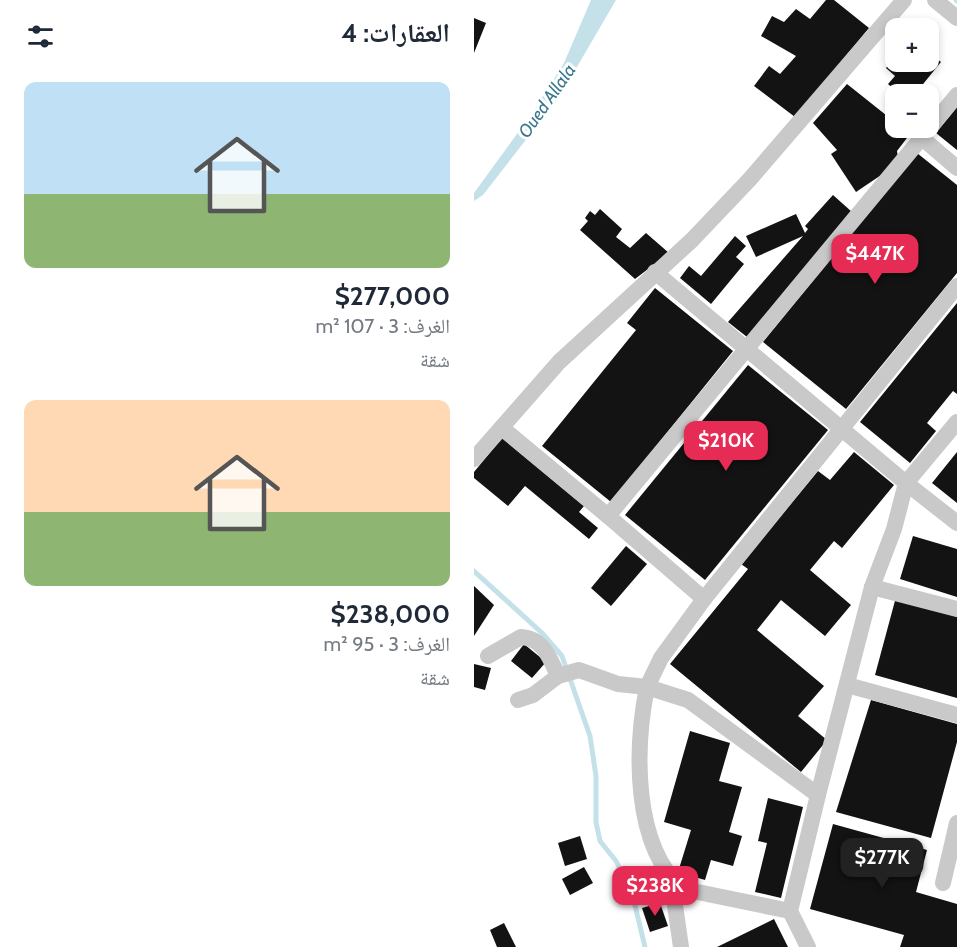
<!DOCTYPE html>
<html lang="ar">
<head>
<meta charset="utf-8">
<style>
	body { margin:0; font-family:Cabin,"Noto Naskh Arabic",sans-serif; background:#f2f2f3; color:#1f2937; direction:rtl; height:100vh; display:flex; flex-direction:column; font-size:22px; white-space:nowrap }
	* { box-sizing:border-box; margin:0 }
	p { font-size:20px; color:#747a83 }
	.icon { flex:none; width:33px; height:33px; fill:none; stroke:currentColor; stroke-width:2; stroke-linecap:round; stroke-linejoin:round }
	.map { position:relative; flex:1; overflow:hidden; direction:ltr }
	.drawer { display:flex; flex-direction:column; background:#fff; width:474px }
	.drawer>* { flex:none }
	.controls { position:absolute; left:411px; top:18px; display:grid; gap:12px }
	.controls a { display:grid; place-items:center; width:54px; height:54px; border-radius:12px; background:#fff; box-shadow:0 3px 9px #0003; font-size:30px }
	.price { position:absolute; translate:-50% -51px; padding:0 14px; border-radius:12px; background:#e62b54; color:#fff; font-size:20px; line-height:39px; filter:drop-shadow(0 2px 3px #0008) }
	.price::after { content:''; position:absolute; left:50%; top:36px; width:18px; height:14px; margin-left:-9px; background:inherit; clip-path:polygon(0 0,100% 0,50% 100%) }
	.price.selected { background:#222; color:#fff }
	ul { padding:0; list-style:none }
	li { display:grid; align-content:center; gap:12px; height:318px; padding:0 24px }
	li span { display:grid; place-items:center; height:186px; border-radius:12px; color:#555 }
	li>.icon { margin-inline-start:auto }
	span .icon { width:108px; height:108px; fill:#fffc; stroke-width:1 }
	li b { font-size:26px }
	h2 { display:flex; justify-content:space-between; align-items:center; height:72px; padding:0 24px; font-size:26px }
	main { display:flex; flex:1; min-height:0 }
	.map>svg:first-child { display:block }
	.water { fill:#c4e1ea }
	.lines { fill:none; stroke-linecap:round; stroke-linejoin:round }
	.stream { stroke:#c4e1ea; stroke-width:5 }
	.building { fill:#131313 }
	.minor { stroke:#c9c9c9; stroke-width:16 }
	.labels { text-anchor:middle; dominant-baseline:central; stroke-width:6; stroke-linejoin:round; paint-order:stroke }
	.water-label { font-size:18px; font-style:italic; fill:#3a798d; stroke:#fff }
</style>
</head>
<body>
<main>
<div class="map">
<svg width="483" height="947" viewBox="0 0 483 947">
	<rect width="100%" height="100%" fill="#fff"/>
	<polygon class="water" points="117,0 142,0 86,96 9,195 0,201 0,193 61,109 90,63"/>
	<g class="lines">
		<g class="stream">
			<polyline points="482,0 483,1"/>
			<polyline points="0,571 68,633 88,656 116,736 122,776 122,822 126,841 142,861 158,893 171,947"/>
		</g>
	</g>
	<g class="building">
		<polygon points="352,0 360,0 395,28 321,117 280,86 295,66 306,74 322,56 287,36 298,16 310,22 322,9 336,19"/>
		<polygon points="0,18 12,23 0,53"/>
		<polygon points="454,52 467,62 441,94 425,94 414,84 421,76 412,68 422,57 422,62 454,62"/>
		<polygon points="373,84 422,123 422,128 428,128 436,134 423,151 425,163 382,192 357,154 363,150 339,123"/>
		<polygon points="422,98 422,119 411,111"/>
		<polygon points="483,107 483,150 462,133"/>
		<polygon points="443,153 483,185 483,273 372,409 289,342"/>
		<polygon points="359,195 378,212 273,337 254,322 329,236 282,257 272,236 322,214 331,233 334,229 331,226"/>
		<polygon points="126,209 148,229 142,237 156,248 172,233 195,253 161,279 106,230 114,221 111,218 116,211 121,215"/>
		<polygon points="261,236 272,246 262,257 270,264 237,304 206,278 215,266 227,276"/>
		<polygon points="181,288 259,351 137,502 68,446 162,330 153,323"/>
		<polygon points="483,303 483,394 479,391 453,423 462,431 436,463 386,422"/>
		<polygon points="274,365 354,430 231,580 151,515"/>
		<polygon points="28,438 110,506 105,512 124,528 115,539 51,486 34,506 0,478 0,472"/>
		<polygon points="380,452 420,485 368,548 360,541 336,570 377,605 351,636 307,600 283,630 350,686 324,716 353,740 327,772 196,664 274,569 267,564 344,471 356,480"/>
		<polygon points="483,452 483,503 458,483"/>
		<polygon points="439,536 483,549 483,597 426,579"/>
		<polygon points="152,546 173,564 137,606 117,588"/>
		<polygon points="0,586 20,605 0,636"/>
		<polygon points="422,597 483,614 483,698 401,675"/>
		<polygon points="50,644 72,662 58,678 37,661"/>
		<polygon points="0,664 17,668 11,690 0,687"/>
		<polygon points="397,700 483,724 483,742 457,838 362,812"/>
		<polygon points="216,731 256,743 245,781 268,787 255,832 268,836 259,866 237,860 231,880 204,872 217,830 190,822"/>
		<polygon points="294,798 329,807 307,898 281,892 293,843 284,841"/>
		<polygon points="359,824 453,850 442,892 483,904 483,947 426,947 430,935 336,909"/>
		<polygon points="106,836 113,859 91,866 84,843"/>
		<polygon points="110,867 119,883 96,895 88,879"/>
		<polygon points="186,903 194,926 176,932 168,908"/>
		<polygon points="300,919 314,947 243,947"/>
		<polygon points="30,923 42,947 23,947 16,930"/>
	</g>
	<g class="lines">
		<g class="minor">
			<polyline points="461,0 483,18"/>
			<polyline points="448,138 483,168"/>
			<polyline points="181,272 432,483 483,523"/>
			<polyline points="483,286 230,599 187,658 173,687 214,700 344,795 398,587 420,529 432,483 483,422"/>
			<polyline points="28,428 134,516 483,95"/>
			<polyline points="0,459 85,362 218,240 276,179 430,0"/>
			<polyline points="134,516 230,599"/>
			<polyline points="398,587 483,609"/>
			<path d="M 14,656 L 47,637 C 69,638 76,658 84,676 L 59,695 L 44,700"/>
			<path d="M 84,676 L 105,670 L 144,684 L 173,687 C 161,747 158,846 209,889 L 316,911"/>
			<polyline points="373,685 483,715"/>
			<polyline points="197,878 207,947"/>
			<polyline points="469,883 483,823"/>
			<polyline points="334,947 316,911 344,795"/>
		</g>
	</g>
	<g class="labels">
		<g class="water-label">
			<text transform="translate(73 101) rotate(-55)">Oued Allala</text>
		</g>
	</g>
</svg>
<div class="controls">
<a>+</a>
<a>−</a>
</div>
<b class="price" style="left:401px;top:285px">$447K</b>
<b class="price" style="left:252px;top:472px">$210K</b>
<b class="price selected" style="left:408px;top:889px">$277K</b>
<b class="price" style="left:181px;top:917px">$238K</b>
</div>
<section class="drawer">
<h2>العقارات: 4<svg class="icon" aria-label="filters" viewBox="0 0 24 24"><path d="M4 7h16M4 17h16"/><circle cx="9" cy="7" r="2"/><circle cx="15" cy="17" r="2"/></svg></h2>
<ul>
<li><span style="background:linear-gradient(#bfe0f5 60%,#8fb573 0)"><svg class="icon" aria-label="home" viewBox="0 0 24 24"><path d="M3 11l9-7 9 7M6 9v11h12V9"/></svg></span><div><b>$277,000</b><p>الغرف: 3 · 107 m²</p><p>شقة</p></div></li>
<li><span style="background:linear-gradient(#ffd9b3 60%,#8fb573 0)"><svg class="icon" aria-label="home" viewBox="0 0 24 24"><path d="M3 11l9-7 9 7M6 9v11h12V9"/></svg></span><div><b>$238,000</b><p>الغرف: 3 · 95 m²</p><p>شقة</p></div></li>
</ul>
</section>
</main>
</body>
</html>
